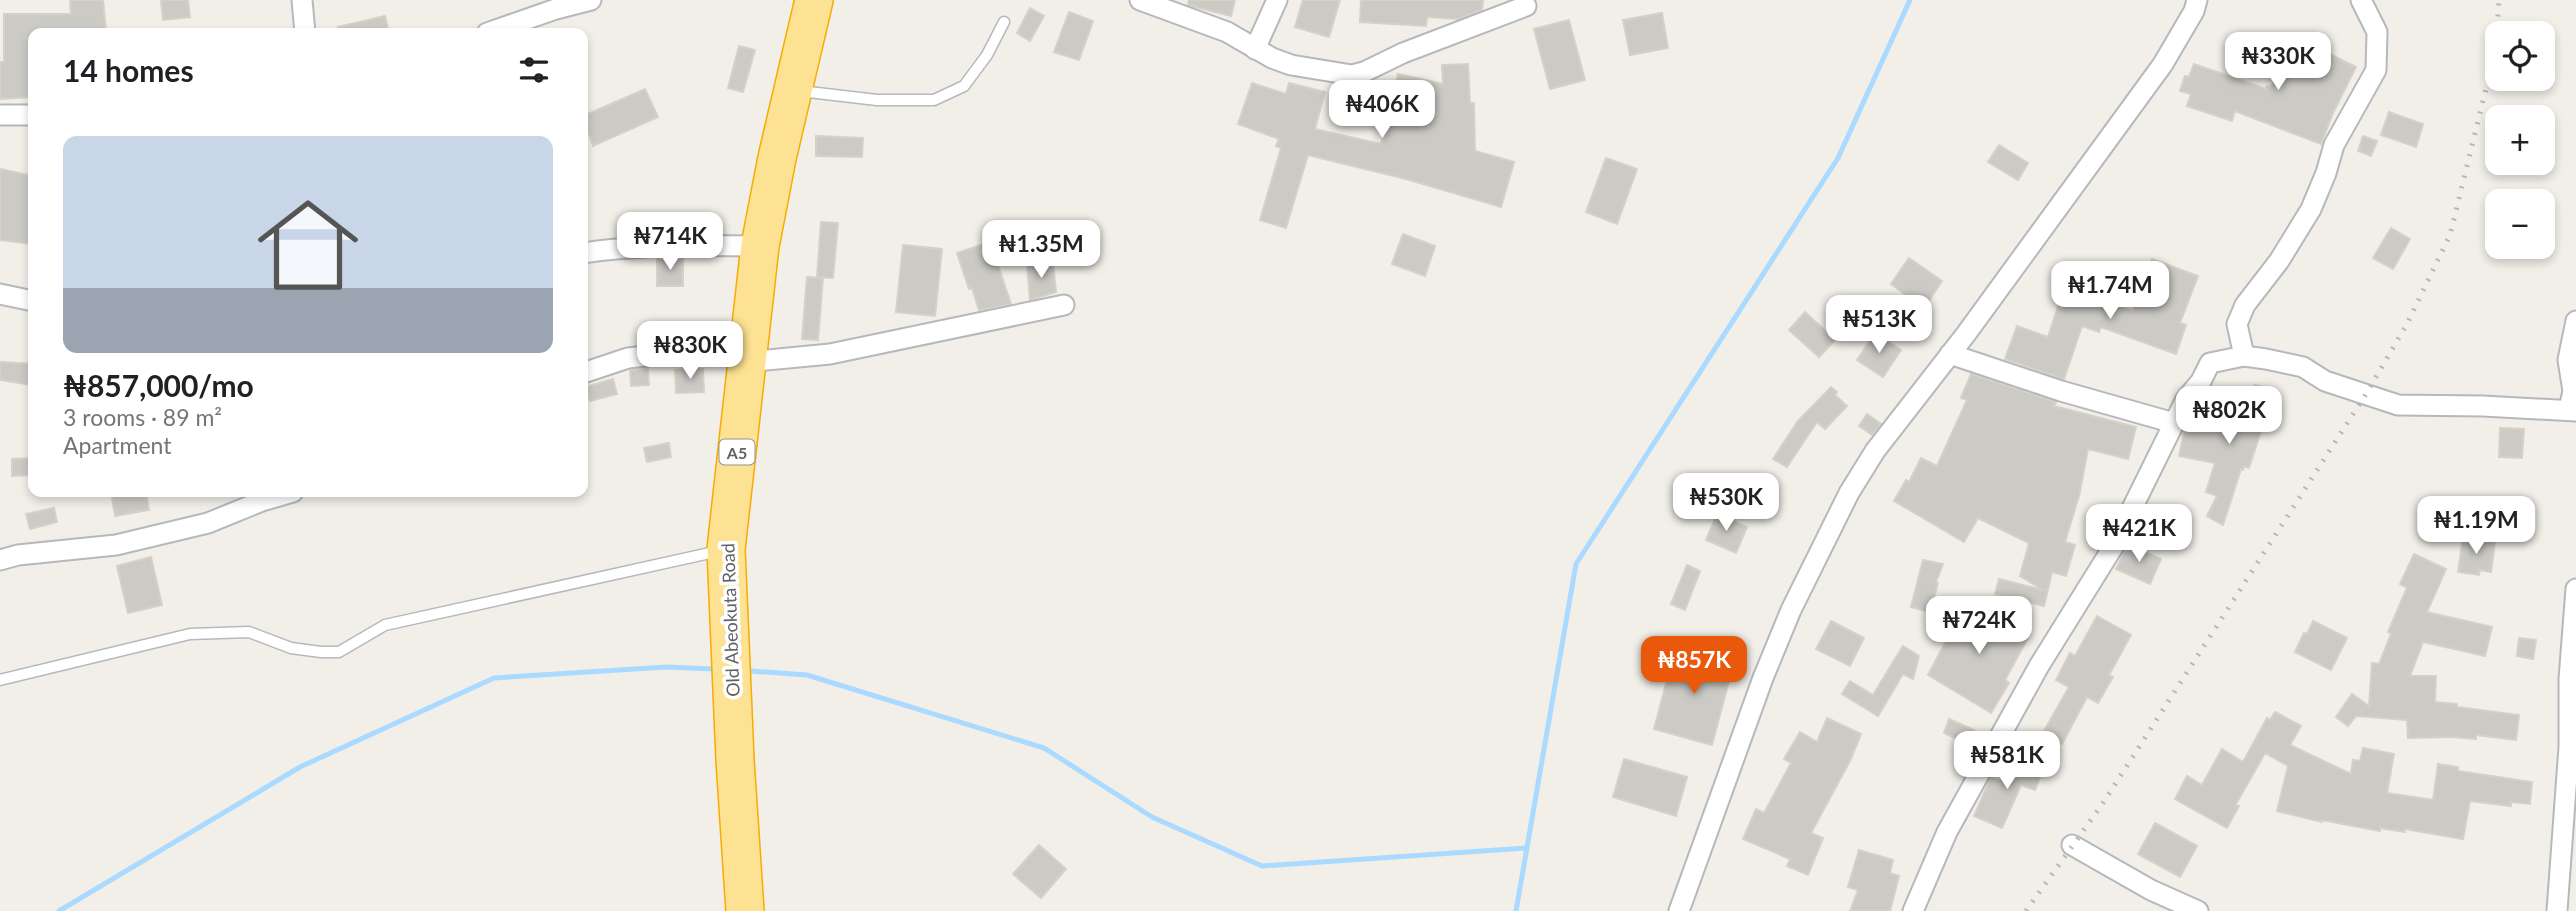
<!DOCTYPE html>
<html lang="en">
<head>
<meta charset="utf-8">
<style>
	body { margin:0; font-family:Lato,sans-serif; background:#f2f2f2; color:#202124; height:100vh; display:flex; flex-direction:column; font-size:26px; white-space:nowrap }
	* { box-sizing:border-box; margin:0 }
	p { font-size:23px; color:#757577 }
	.icon { flex:none; width:38px; height:38px; fill:none; stroke:currentColor; stroke-width:2; stroke-linecap:round; stroke-linejoin:round }
	.map { position:relative; flex:1; overflow:hidden }
	.details { position:absolute; left:28px; top:28px; width:560px; height:469px; display:flex; flex-direction:column; background:#fff; border-radius:14px; box-shadow:0 4px 10px #0003 }
	.details>* { flex:none }
	.controls { position:absolute; left:2485px; top:21px; display:grid; gap:14px }
	.controls a { display:grid; place-items:center; width:70px; height:70px; border-radius:14px; background:#fff; box-shadow:0 4px 10px #0003; font-size:35px }
	.price { position:absolute; translate:-50% -60px; padding:0 16px; border-radius:14px; background:#fff; color:#222; font-size:23px; line-height:46px; filter:drop-shadow(0 2px 4px #0008) }
	.price::after { content:''; position:absolute; left:50%; top:42px; width:21px; height:16px; margin-left:-10px; background:inherit; clip-path:polygon(0 0,100% 0,50% 100%) }
	.price.on { background:#ea580c; color:#fff }
	ul { padding:0; list-style:none }
	li { display:grid; align-content:center; gap:14px; height:371px; padding:0 35px }
	li span { display:grid; place-items:center; height:217px; border-radius:14px; color:#555 }
	li>.icon { margin-inline-start:auto }
	span .icon { width:126px; height:126px; fill:#fffc; stroke-width:1 }
	li b { font-size:30px }
	h2 { display:flex; justify-content:space-between; align-items:center; height:84px; padding:0 35px; font-size:30px }
	.map>svg:first-child { display:block }
	.lines { fill:none; stroke-linecap:round; stroke-linejoin:round }
	.stream { stroke:#aadaff; stroke-width:5 }
	.building { fill:#cccac5; stroke:#d6d1c6; stroke-width:2 }
	.lane-casing { stroke:#b5b8bc; stroke-width:13 }
	.street-casing { stroke:#b5b8bc; stroke-width:23 }
	.highway-casing { stroke:#f9ab00; stroke-width:40 }
	.lane { stroke:#fff; stroke-width:10 }
	.street { stroke:#fff; stroke-width:19 }
	.highway { stroke:#fde293; stroke-width:37 }
	.rail { stroke:#b6b7b8; stroke-width:5; stroke-dasharray:2 9; stroke-linecap:butt }
	.labels { text-anchor:middle; dominant-baseline:central; stroke-width:7; stroke-linejoin:round; paint-order:stroke }
	.shield { fill:#fff; stroke:#8f9295; stroke-width:2 }
	.shield-label { font-size:16px; font-weight:bold; fill:#5f6368 }
	.street-label { font-size:18px; fill:#5f6368; stroke:#fff }
</style>
</head>
<body>
<div class="map">
<svg width="2576" height="911" viewBox="0 0 2576 911">
	<rect width="100%" height="100%" fill="#f1efe8"/>
	<g class="lines">
		<g class="stream">
			<polyline points="750,671 807,675 1044,748 1152,817 1262,866 1527,848"/>
			<polyline points="59,911 300,767 494,678 666,667 714,669"/>
			<polyline points="1516,911 1576,564 1838,158 1910,0"/>
		</g>
	</g>
	<g class="building">
		<polygon points="70,0 103,0 106,32 33,33 33,97 0,99 0,62 4,62 4,14 71,14"/>
		<polygon points="161,0 188,0 190,17 163,20"/>
		<polygon points="1189,0 1235,0 1231,16 1188,5"/>
		<polygon points="1303,0 1340,0 1329,37 1295,27"/>
		<polygon points="1361,0 1483,0 1482,10 1458,19 1427,17 1426,26 1360,22"/>
		<polygon points="1030,8 1044,16 1030,41 1017,33"/>
		<polygon points="1069,12 1093,21 1079,60 1054,52"/>
		<polygon points="1662,13 1668,48 1630,55 1623,20"/>
		<polygon points="385,16 389,33 338,33 338,27"/>
		<polygon points="1569,20 1585,80 1550,89 1534,29"/>
		<polygon points="2295,37 2356,67 2333,113 2321,144 2235,111 2232,121 2187,106 2191,94 2180,91 2185,76 2189,77 2194,64 2266,89 2267,86 2271,87"/>
		<polygon points="739,46 755,50 743,92 728,88"/>
		<polygon points="1468,64 1470,103 1474,103 1475,151 1514,162 1501,207 1406,179 1308,155 1286,228 1260,220 1281,148 1276,146 1279,139 1238,124 1252,83 1286,94 1289,83 1325,92 1315,129 1381,144 1398,74 1443,84 1442,65"/>
		<polygon points="645,89 658,117 593,146 583,116"/>
		<polygon points="2389,112 2423,124 2416,147 2381,135"/>
		<polygon points="816,136 863,138 862,157 816,156"/>
		<polygon points="2363,136 2377,141 2371,156 2358,151"/>
		<polygon points="1999,145 2028,163 2018,180 1988,162"/>
		<polygon points="1606,158 1637,169 1617,224 1586,212"/>
		<polygon points="0,169 33,176 33,244 0,240"/>
		<polygon points="821,222 838,223 833,278 817,277"/>
		<polygon points="2391,228 2410,239 2393,269 2373,258"/>
		<polygon points="1403,234 1435,246 1425,276 1392,264"/>
		<polygon points="990,242 1011,304 979,310 972,288 969,289 957,253"/>
		<polygon points="903,245 942,249 935,316 896,312"/>
		<polygon points="683,258 683,286 657,286 657,259"/>
		<polygon points="1909,258 1942,281 1924,308 1891,284"/>
		<polygon points="2152,259 2198,276 2180,323 2186,325 2176,354 2101,327 2099,332 2082,326 2064,379 2005,359 2017,326 2048,337 2064,288 2133,311"/>
		<polygon points="1053,262 1056,292 1030,300 1027,264"/>
		<polygon points="807,277 823,278 818,340 802,339"/>
		<polygon points="1805,312 1835,340 1819,357 1789,330"/>
		<polygon points="1875,333 1901,350 1883,377 1857,360"/>
		<polygon points="0,362 33,364 33,385 0,380"/>
		<polygon points="648,368 649,385 631,386 630,370"/>
		<polygon points="703,369 704,392 676,393 675,370"/>
		<polygon points="1971,374 2056,402 2054,406 2136,427 2128,459 2088,449 2079,496 2065,542 2075,545 2066,576 2052,572 2044,606 1995,594 1999,579 2043,590 2020,576 2029,543 1978,518 1964,542 1894,501 1906,480 1909,482 1921,458 1937,466 1967,400 1961,398"/>
		<polygon points="613,379 617,394 590,401 586,387"/>
		<polygon points="2255,385 2278,392 2266,429 2262,428 2249,468 2244,466 2243,470 2241,469 2223,525 2207,516 2217,496 2206,492 2215,463 2179,456 2184,432 2189,421 2228,429 2239,393 2252,397"/>
		<polygon points="1831,387 1837,392 1835,395 1847,406 1825,429 1817,422 1787,467 1773,459 1798,421"/>
		<polygon points="1867,414 1881,424 1872,435 1859,426"/>
		<polygon points="2500,428 2524,429 2522,458 2499,457"/>
		<polygon points="669,443 671,457 647,462 644,448"/>
		<polygon points="33,458 33,475 12,476 12,459"/>
		<polygon points="111,492 146,492 149,510 115,516"/>
		<polygon points="54,508 57,522 30,529 26,514"/>
		<polygon points="1717,514 1747,527 1736,553 1706,540"/>
		<polygon points="2463,537 2495,542 2491,572 2480,570 2479,575 2458,572"/>
		<polygon points="2128,545 2161,559 2150,584 2116,569"/>
		<polygon points="2414,554 2446,569 2427,612 2492,627 2485,656 2423,642 2410,676 2436,676 2435,702 2457,704 2457,707 2519,715 2516,740 2476,735 2476,739 2452,737 2408,738 2407,720 2356,716 2348,726 2336,717 2352,694 2369,706 2372,663 2379,664 2391,634 2388,632 2407,588 2400,584"/>
		<polygon points="151,557 162,605 128,613 117,566"/>
		<polygon points="1923,560 1943,564 1936,582 1938,583 1930,612 1911,607"/>
		<polygon points="1687,565 1700,571 1685,610 1671,604"/>
		<polygon points="1968,600 2030,634 2005,680 2009,683 1991,713 1928,675"/>
		<polygon points="2097,616 2131,635 2109,675 2113,677 2098,703 2087,697 2062,744 2043,733 2069,687 2056,680 2070,653 2075,656"/>
		<polygon points="1831,621 1864,638 1850,666 1816,649"/>
		<polygon points="2313,621 2347,638 2331,670 2295,652 2304,633 2307,634"/>
		<polygon points="2519,638 2536,640 2533,659 2517,656"/>
		<polygon points="1676,646 1734,662 1712,745 1654,729"/>
		<polygon points="1903,646 1919,656 1913,679 1903,674 1878,716 1842,694 1850,681 1873,695"/>
		<polygon points="2275,712 2301,726 2290,745 2351,774 2353,760 2360,761 2363,748 2394,754 2387,793 2433,800 2438,764 2458,767 2458,771 2532,782 2530,804 2511,802 2511,806 2470,801 2463,839 2405,829 2405,832 2380,828 2380,831 2322,820 2322,822 2277,811 2288,766 2265,753 2235,806 2239,806 2227,828 2175,799 2187,776 2202,785 2222,749 2243,762 2267,718 2270,720"/>
		<polygon points="1827,718 1861,734 1850,761 1811,833 1823,838 1808,875 1787,866 1790,859 1743,839 1756,809 1764,813 1791,763 1784,759 1800,732 1817,742"/>
		<polygon points="1949,719 1974,730 1968,744 1944,733"/>
		<polygon points="2010,756 2043,769 2035,790 2021,785 2002,828 1974,816 1991,777 2000,781"/>
		<polygon points="1624,759 1687,777 1676,816 1613,797"/>
		<polygon points="2155,823 2197,846 2180,877 2138,854"/>
		<polygon points="1039,845 1066,869 1041,898 1013,874"/>
		<polygon points="1859,850 1893,860 1890,873 1899,876 1890,911 1850,911 1858,890 1848,887"/>
	</g>
	<g class="lines">
		<g class="lane-casing">
			<g id="lane">
				<polyline points="800,91 877,100 934,100 964,86 987,55 1004,22"/>
				<polyline points="0,680 190,634 249,632 291,648 321,652 339,652 385,625 719,551"/>
			</g>
		</g>
		<g class="street-casing">
			<g id="street">
				<polyline points="302,0 305,33"/>
				<polyline points="1140,0 1227,32 1272,58 1291,65 1352,75 1364,72 1403,53 1526,6"/>
				<polyline points="487,33 556,9 591,0"/>
				<polyline points="1255,49 1277,0"/>
				<polyline points="0,115 33,115"/>
				<path d="M 583,253 C 642,244 700,245 760,246"/>
				<polyline points="0,294 33,301"/>
				<polyline points="1950,354 2061,391 2174,423"/>
				<polyline points="2244,356 2237,324 2245,305 2279,261 2311,209 2326,173 2334,145 2376,70 2377,32 2361,0"/>
				<polyline points="747,362 830,354 1064,305"/>
				<polyline points="583,373 628,358 749,344"/>
				<polyline points="2569,409 2573,391 2568,360 2576,321"/>
				<polyline points="0,560 18,555 116,545 208,523 262,501 293,492"/>
				<polyline points="2072,845 2151,890 2198,911"/>
				<polyline points="1679,911 1763,678 1791,610 1849,493 1875,451 1966,334 2163,64 2194,11 2197,0"/>
				<polyline points="1913,911 1947,832 2039,666 2113,547 2186,399 2201,381 2210,363 2244,356 2266,359 2303,367 2325,381 2398,405 2483,406 2576,411"/>
				<polyline points="2557,911 2569,747 2569,679 2576,589"/>
			</g>
		</g>
		<g class="highway-casing">
			<polyline id="highway" points="745,911 735,760 726,549 760,246 777,158 814,0"/>
		</g>
		<use href="#lane" class="lane"/>
		<use href="#street" class="street"/>
		<use href="#highway" class="highway"/>
		<polyline class="rail" points="2026,911 2103,803 2366,394 2407,324 2450,235 2496,48 2499,0"/>
	</g>
	<g class="labels">
		<rect class="shield" x="719.5" y="439.5" width="35" height="25" rx="5"/>
		<g class="shield-label">
			<text x="737" y="452">A5</text>
		</g>
		<g class="street-label">
			<text transform="translate(730 620) rotate(-92)">Old Abeokuta Road</text>
		</g>
	</g>
</svg>
<div class="controls">
<a><svg class="icon" aria-label="locate" viewBox="0 0 24 24"><circle cx="12" cy="12" r="6"/><path d="M12 2v4M12 18v4M2 12h4M18 12h4"/></svg></a>
<a>+</a>
<a>−</a>
</div>
<b class="price" style="left:2278px;top:92px">₦330K</b>
<b class="price" style="left:1382px;top:140px">₦406K</b>
<b class="price" style="left:670px;top:272px">₦714K</b>
<b class="price" style="left:1041px;top:280px">₦1.35M</b>
<b class="price" style="left:2110px;top:321px">₦1.74M</b>
<b class="price" style="left:1879px;top:355px">₦513K</b>
<b class="price" style="left:690px;top:381px">₦830K</b>
<b class="price" style="left:2229px;top:446px">₦802K</b>
<b class="price" style="left:1726px;top:533px">₦530K</b>
<b class="price" style="left:2476px;top:556px">₦1.19M</b>
<b class="price" style="left:2139px;top:564px">₦421K</b>
<b class="price" style="left:1979px;top:656px">₦724K</b>
<b class="price on" style="left:1694px;top:696px">₦857K</b>
<b class="price" style="left:2007px;top:791px">₦581K</b>
<section class="details">
<h2>14 homes<svg class="icon" aria-label="filters" viewBox="0 0 24 24"><path d="M4 7h16M4 17h16"/><circle cx="9" cy="7" r="2"/><circle cx="15" cy="17" r="2"/></svg></h2>
<ul>
<li><span style="background:linear-gradient(#c9d6e8 70%,#9aa5b1 0)"><svg class="icon" aria-label="home" viewBox="0 0 24 24"><path d="M3 11l9-7 9 7M6 9v11h12V9"/></svg></span><div><b>₦857,000/mo</b><p>3 rooms · 89 m²</p><p>Apartment</p></div></li>
</ul>
</section>
</div>
</body>
</html>
